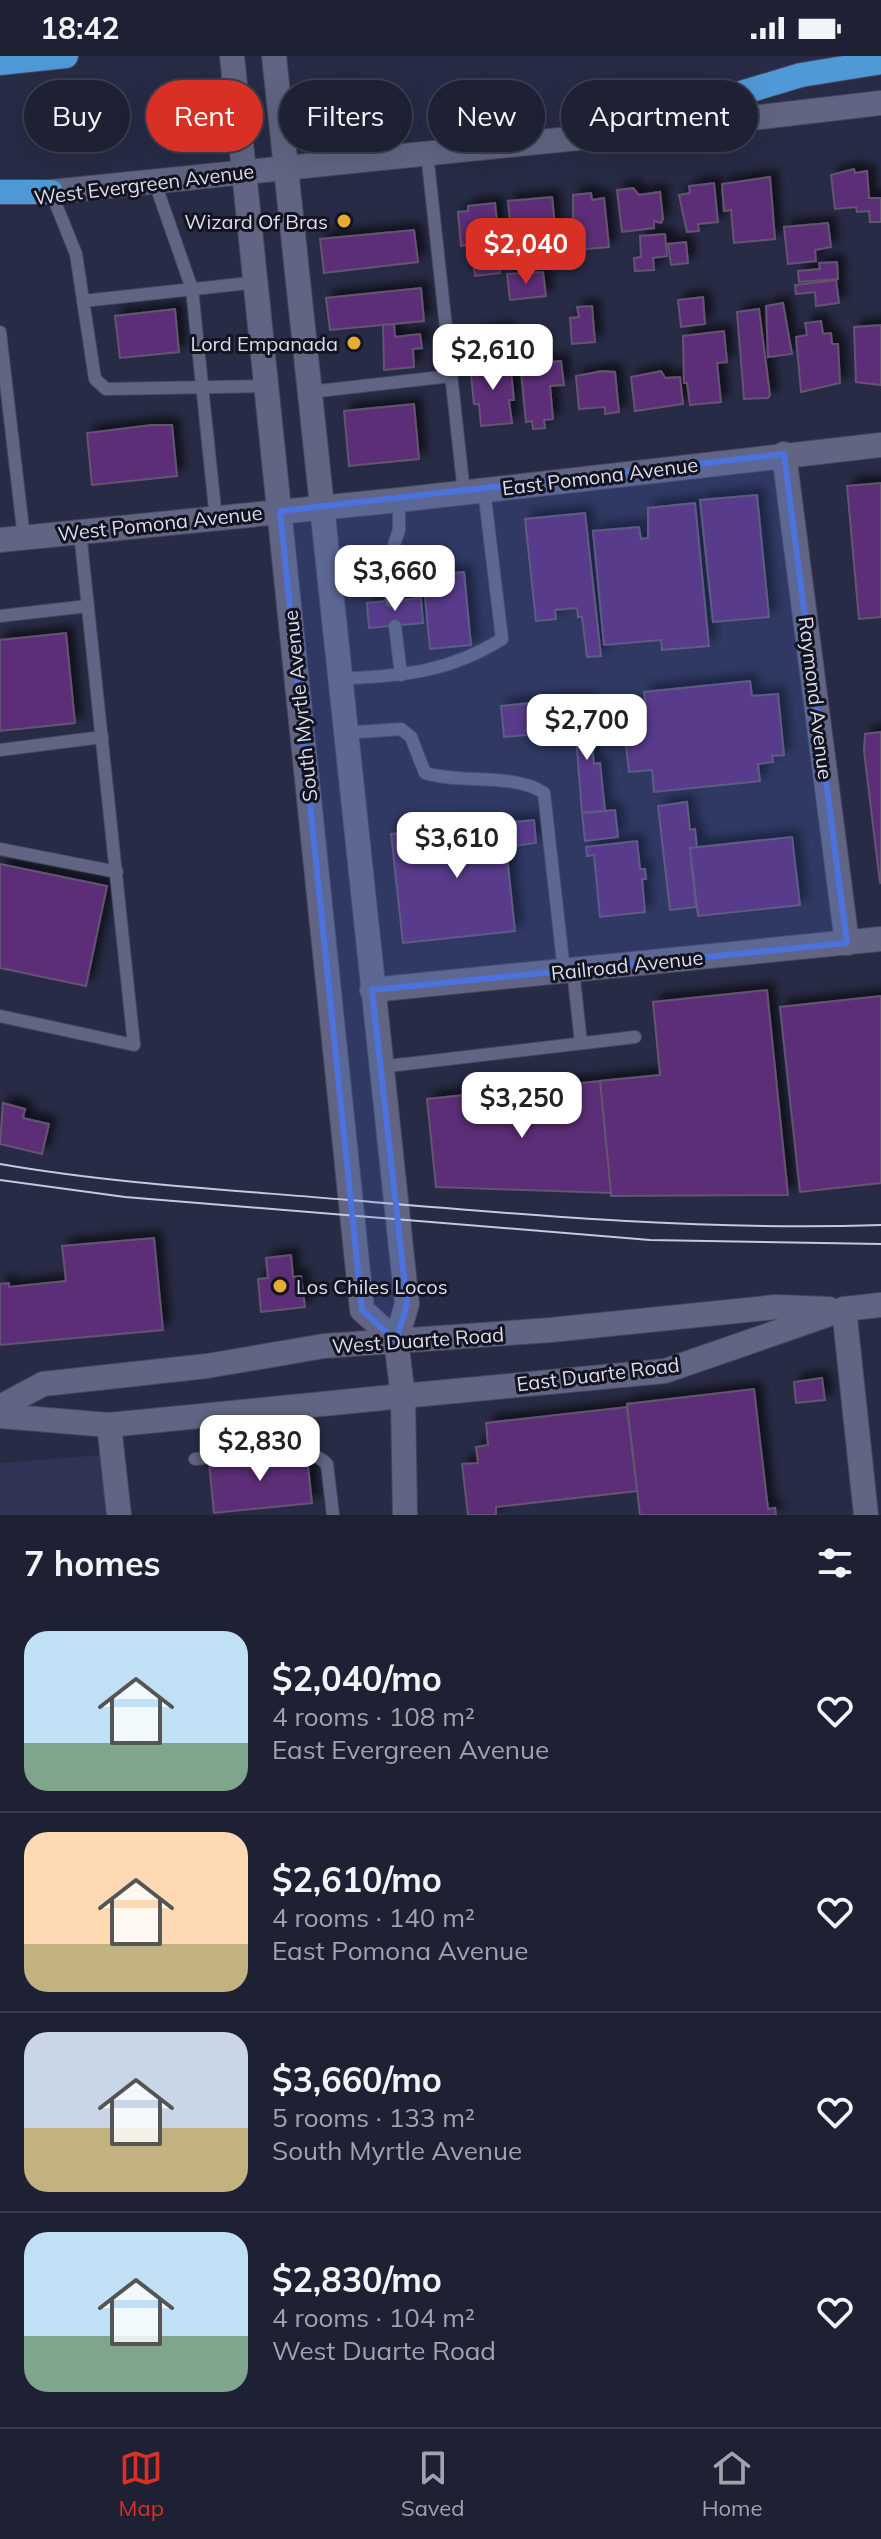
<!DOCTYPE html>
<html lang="en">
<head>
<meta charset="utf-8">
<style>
	body { margin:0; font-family:Mulish,sans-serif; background:#26283c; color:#f1f3f6; height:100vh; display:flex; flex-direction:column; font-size:30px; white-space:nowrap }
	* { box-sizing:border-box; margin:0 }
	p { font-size:26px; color:#a1a3ac }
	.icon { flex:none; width:44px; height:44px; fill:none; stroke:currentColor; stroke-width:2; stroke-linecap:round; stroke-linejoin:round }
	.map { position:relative; height:1459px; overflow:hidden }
	.side { display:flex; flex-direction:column; background:#1e2034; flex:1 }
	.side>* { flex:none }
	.banner { position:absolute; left:24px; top:24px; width:834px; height:72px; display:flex; gap:16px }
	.price { position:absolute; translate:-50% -68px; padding:0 18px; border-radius:16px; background:#fff; color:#222; font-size:26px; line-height:52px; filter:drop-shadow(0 2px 4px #0008) }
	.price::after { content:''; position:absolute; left:50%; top:48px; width:24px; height:18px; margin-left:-12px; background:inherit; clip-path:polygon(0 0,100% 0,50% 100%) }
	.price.selected { background:#d93025; color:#fff }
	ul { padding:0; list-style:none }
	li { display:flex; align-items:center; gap:24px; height:200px; padding:0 24px }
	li+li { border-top:2px solid #3c3e4f }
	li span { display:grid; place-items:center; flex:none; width:224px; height:160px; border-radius:24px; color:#555 }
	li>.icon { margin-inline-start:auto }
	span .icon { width:96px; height:96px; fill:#fffc; stroke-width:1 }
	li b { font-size:34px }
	h2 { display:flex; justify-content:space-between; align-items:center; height:96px; padding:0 24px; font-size:34px }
	.pill { padding:0 28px; border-radius:36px; background:#1e2034; box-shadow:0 8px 32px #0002,0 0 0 2px #3c3e4f; font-size:28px; line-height:72px }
	.pill.selected { background:#d93025; color:#fff }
	.status { display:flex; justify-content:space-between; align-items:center; height:56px; padding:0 40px; background:#1e2034; direction:ltr }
	.status svg { height:22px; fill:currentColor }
	.tabs { display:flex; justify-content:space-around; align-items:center; height:112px; border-top:2px solid #3c3e4f; background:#1e2034; font-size:22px; color:#a1a3ac }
	.tabs a { display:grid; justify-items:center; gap:4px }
	.tabs .selected { color:#d93025 }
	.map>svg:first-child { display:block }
	.built { fill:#303353 }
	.building { fill:#5c2f77; stroke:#645470; stroke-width:2; filter:url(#shadow) }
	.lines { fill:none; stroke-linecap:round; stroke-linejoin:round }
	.service-casing { stroke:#45475d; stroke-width:14 }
	.minor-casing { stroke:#45475d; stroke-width:26 }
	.tertiary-casing { stroke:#45475d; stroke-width:26 }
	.secondary-casing { stroke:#45475d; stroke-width:26 }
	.motorway-casing { stroke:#45475d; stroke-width:26 }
	.service { stroke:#616583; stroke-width:12 }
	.minor { stroke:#616583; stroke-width:24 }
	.tertiary { stroke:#616583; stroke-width:24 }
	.secondary { stroke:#616583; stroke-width:24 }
	.motorway { stroke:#4f99d7; stroke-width:24 }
	.tram { stroke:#c7cadc; stroke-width:2 }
	.marked { fill:#4c72de; fill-opacity:0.2; stroke:#4c72de; stroke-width:6; stroke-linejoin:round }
	.poi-dot { fill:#e7ac37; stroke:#131420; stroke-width:3 }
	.labels { text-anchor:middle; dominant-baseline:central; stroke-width:6; stroke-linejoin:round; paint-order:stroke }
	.street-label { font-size:20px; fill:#daddee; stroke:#131420 }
	.poi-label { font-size:20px; fill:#daddee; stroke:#131420; text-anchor:end }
</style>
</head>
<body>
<div class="status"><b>18:42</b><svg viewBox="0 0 49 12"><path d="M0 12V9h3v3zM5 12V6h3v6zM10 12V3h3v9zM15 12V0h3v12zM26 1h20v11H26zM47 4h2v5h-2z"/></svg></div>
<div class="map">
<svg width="881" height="1459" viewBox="0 0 881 1459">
	<defs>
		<filter id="shadow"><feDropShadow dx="7" dy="-7" stdDeviation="4" flood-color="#0009"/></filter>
	</defs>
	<rect width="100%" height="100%" fill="#282b45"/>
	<polygon class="built" points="102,1399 108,1459 0,1459 0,1407"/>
	<g class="building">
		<polygon points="854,113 855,117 867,115 869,142 881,142 881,166 870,166 869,155 857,156 856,151 835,153 831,119"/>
		<polygon points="770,121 775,183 734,187 731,154 724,155 722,128"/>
		<polygon points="714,127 718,166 698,168 699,175 687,176 679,139 690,137 689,130"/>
		<polygon points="633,132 639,139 660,136 663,163 661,167 654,165 654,172 622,176 617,134"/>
		<polygon points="591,137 592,144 604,142 609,191 564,195 561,171 573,170 573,139"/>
		<polygon points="552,141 557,188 523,192 522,182 512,183 508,145"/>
		<polygon points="495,147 499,186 461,190 458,156 468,155 468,150"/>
		<polygon points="828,167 831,191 815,194 816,205 788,208 784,171"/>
		<polygon points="414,174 418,206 324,217 320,183"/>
		<polygon points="665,178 667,200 653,202 654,214 635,215 634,202 641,201 640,180"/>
		<polygon points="686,186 688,207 671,209 668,188"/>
		<polygon points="498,194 500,217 475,220 472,196"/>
		<polygon points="837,206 838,223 799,226 798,215 820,213 819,207"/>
		<polygon points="543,216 546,240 510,244 507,218"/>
		<polygon points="836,224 839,247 816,250 815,236 796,238 795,229"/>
		<polygon points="421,232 424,265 330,274 326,242"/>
		<polygon points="703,241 705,268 681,271 678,244"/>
		<polygon points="783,247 792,298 768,301 766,250"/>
		<polygon points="592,250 595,286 572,288 570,262 579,261 577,251"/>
		<polygon points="175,253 179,296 120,302 115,260"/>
		<polygon points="759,253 770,339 768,342 744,343 737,256"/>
		<polygon points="821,265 823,278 831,277 832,288 838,288 840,327 801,336 796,281 807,279 805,267"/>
		<polygon points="394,268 395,281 420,278 422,292 413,293 414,311 384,314 383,269"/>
		<polygon points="881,269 881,329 856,326 854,271"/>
		<polygon points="506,274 508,296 483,299 480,277"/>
		<polygon points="724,275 727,306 717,307 721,346 690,349 687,327 684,327 683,280"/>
		<polygon points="561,305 564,329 550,330 553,363 544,364 545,372 533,373 532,365 526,366 521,315 526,315 525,308"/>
		<polygon points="510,306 514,344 509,344 512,367 481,370 479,348 474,348 470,310"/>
		<polygon points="602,315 615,316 619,356 605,358 605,351 579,353 576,320"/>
		<polygon points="661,315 665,322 680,321 683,348 635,355 631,321"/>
		<polygon points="414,348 419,403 349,410 344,355"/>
		<polygon points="152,369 172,369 177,420 92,429 87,377"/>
		<polygon points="881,427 881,561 859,563 847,430"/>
		<polygon points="757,439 769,561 713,566 700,444"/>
		<polygon points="695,447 709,590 662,594 661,584 604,589 593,475 639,471 641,483 648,482 648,452"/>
		<polygon points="585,457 601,600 587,601 582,561 578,561 577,552 555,554 556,563 536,565 525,463"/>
		<polygon points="464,516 471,589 430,593 423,520"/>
		<polygon points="421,542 423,567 369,572 367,547"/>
		<polygon points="66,577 75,667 0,675 0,584"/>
		<polygon points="750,625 752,640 778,638 784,699 772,700 773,706 758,708 760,725 654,736 652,714 629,716 622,654 646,651 644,636"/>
		<polygon points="570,643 574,683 539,687 538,678 504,681 501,650"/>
		<polygon points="587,643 594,708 600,707 605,755 582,757 573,644"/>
		<polygon points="881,676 881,827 880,827 864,695 865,678"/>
		<polygon points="687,746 690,774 695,773 697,792 690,792 696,851 670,854 658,750"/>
		<polygon points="615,754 618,781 585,785 582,757"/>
		<polygon points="534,764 536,787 506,791 515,875 403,887 391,778"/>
		<polygon points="792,781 800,849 698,860 690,792"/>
		<polygon points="637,785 640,813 645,813 646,823 642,823 645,856 600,861 594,799 587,800 586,791"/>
		<polygon points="0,808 107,830 86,930 0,912"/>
		<polygon points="767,934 788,1139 611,1140 600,1025 660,1019 653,946"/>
		<polygon points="881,940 881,1127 800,1136 780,951"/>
		<polygon points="600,1025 611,1137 436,1131 427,1043"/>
		<polygon points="3,1047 25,1053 23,1062 49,1068 42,1098 0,1088"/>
		<polygon points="154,1182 163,1274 0,1289 0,1228 9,1227 9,1231 66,1225 62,1190"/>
		<polygon points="291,1199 293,1221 301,1220 305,1251 261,1256 258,1223 268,1222 266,1202"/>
		<polygon points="822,1322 825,1344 796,1347 794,1326"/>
		<polygon points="754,1333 768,1453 775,1452 776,1459 640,1459 627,1348"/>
		<polygon points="627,1351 637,1435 496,1451 496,1459 468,1459 462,1408 478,1407 476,1391 488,1389 486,1367"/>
		<polygon points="258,1399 258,1402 307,1401 312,1447 214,1457 209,1407"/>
	</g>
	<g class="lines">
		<g class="service-casing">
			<g id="service">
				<polyline points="427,97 464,437"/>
				<polyline points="154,124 192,233 216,463"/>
				<polyline points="51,136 76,198 95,323 106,333 268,330"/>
				<polyline points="83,245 258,226"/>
				<polyline points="0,276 24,482"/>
				<polyline points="309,336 451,320"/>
				<polyline points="327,517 387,510"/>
				<polyline points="391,545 387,510 399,474 399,444"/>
				<polyline points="0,560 88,550"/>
				<polyline points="395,570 401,619"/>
				<path d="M 338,623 C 401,619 446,618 502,583 L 484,434"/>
				<path d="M 344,677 L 401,673 L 411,681 L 425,717 C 461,728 516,717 544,737 L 564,915"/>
				<polyline points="0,694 102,681"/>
				<polyline points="0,793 117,816"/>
				<polyline points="573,914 581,987"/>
				<polyline points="0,960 134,989 80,476"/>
				<polyline points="380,1011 635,981"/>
				<path d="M 195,1403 C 235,1400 297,1380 327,1408 L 333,1459"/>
			</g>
		</g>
		<g class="minor-casing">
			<g id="minor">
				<polyline points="784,398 847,887"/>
				<polyline points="0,484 399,444 881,389"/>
				<polyline points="372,934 881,883"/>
				<polyline points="844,1253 866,1459"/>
				<polyline points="109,1369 119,1459"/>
			</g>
		</g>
		<g class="tertiary-casing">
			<g id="tertiary">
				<polyline points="632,76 881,47"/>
				<polyline points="396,1285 551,1274 776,1251 829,1253"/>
				<polyline points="403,1340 665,1315 844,1253 881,1249"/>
			</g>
		</g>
		<g class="secondary-casing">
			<g id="secondary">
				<polyline points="232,0 362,1254 396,1285"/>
				<polyline points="274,0 407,1248 396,1285 403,1340 405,1459"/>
				<polyline points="51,136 598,80"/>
				<polyline points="0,1351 43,1328 207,1310 324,1290 396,1285"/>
				<polyline points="0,1360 109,1369 403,1340"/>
			</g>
		</g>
		<g class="motorway-casing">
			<g id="motorway">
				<polyline points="0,7 66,0"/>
				<polyline points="598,80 801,19 881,6"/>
				<polyline points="0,136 51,136"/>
			</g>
		</g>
		<use href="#service" class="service"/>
		<use href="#minor" class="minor"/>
		<use href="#tertiary" class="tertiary"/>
		<use href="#secondary" class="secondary"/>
		<use href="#motorway" class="motorway"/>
		<g class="tram">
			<path d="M 0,1108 C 115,1128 233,1134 349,1144 C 526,1159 703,1175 881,1169"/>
			<polyline points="0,1124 125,1141 650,1184 881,1188"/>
		</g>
	</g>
	<path class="marked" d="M 784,398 L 847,887 L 372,934 L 407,1248 L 396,1285 L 362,1254 L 280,455 Z"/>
	<g class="poi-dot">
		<circle cx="344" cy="165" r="8"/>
		<circle cx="354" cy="287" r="8"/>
		<circle cx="280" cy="1230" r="8"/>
	</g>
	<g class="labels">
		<g class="street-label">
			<text transform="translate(144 128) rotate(-7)">West Evergreen Avenue</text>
			<text transform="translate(600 420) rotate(-7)">East Pomona Avenue</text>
			<text transform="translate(160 467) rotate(-6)">West Pomona Avenue</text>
			<text transform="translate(816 642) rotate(83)">Raymond Avenue</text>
			<text transform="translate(300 650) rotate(-96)">South Myrtle Avenue</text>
			<text transform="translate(627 909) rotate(-6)">Railroad Avenue</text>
			<text transform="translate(418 1284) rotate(-4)">West Duarte Road</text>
			<text transform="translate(598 1318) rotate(-7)">East Duarte Road</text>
		</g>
		<g class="poi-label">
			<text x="328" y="165">Wizard Of Bras</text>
			<text x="338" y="287">Lord Empanada</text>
			<text x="296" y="1230" text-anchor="start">Los Chiles Locos</text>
		</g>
	</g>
</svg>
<b class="price selected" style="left:526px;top:230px">$2,040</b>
<b class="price" style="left:493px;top:336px">$2,610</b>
<b class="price" style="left:395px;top:557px">$3,660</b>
<b class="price" style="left:587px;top:706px">$2,700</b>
<b class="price" style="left:457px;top:824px">$3,610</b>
<b class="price" style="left:522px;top:1084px">$3,250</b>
<b class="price" style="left:260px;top:1427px">$2,830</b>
<div class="banner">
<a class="pill">Buy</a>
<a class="pill selected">Rent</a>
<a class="pill">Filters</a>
<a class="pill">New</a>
<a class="pill">Apartment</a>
</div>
</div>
<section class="side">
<h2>7 homes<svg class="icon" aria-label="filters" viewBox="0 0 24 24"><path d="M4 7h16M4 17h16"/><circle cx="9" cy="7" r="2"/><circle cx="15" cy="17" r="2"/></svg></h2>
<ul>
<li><span style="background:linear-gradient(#bfe0f5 70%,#7fa58c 0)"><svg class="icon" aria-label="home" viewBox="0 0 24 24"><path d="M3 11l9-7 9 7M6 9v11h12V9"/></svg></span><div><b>$2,040/mo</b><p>4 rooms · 108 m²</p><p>East Evergreen Avenue</p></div><svg class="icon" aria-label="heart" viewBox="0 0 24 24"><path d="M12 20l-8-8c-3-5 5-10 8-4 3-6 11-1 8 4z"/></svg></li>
<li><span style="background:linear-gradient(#ffd9b3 70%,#c2b280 0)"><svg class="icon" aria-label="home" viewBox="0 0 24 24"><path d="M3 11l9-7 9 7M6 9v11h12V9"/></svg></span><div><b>$2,610/mo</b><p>4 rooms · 140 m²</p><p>East Pomona Avenue</p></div><svg class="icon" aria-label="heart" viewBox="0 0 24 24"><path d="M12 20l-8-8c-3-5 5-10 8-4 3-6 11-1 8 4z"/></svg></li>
<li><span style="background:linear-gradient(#c9d6e8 60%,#c2b280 0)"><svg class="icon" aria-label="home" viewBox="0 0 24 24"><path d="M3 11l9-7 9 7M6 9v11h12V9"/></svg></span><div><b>$3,660/mo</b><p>5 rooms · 133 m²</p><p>South Myrtle Avenue</p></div><svg class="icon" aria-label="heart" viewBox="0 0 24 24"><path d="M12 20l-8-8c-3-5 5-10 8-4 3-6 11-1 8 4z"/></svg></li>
<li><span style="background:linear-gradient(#bfe0f5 65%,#7fa58c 0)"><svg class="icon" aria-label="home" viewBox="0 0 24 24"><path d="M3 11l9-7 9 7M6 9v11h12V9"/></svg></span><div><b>$2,830/mo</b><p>4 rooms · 104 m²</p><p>West Duarte Road</p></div><svg class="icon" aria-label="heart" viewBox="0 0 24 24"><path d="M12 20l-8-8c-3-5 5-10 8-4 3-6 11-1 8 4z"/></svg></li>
</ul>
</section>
<nav class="tabs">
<a class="selected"><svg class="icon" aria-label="map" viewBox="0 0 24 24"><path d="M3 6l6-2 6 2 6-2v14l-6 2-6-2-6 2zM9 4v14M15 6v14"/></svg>Map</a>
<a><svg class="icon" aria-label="saved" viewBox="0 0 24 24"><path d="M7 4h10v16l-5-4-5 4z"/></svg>Saved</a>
<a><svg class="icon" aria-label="home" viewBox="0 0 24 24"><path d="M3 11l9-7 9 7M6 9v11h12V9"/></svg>Home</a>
</nav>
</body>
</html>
